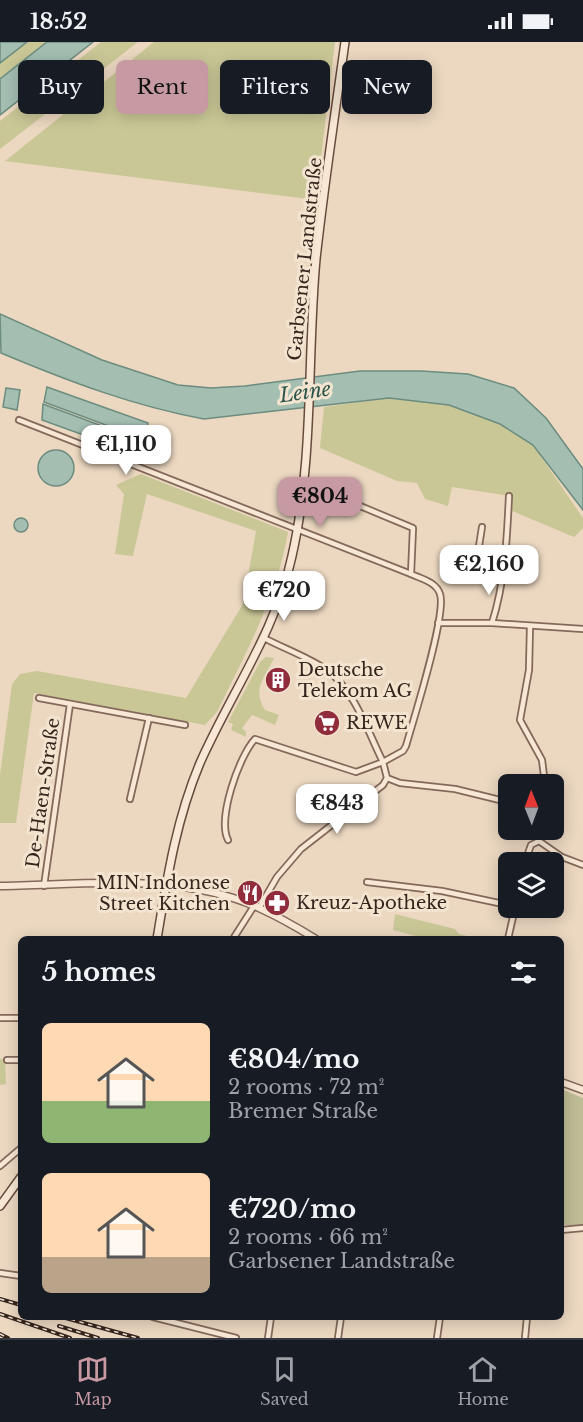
<!DOCTYPE html>
<html lang="en">
<head>
<meta charset="utf-8">
<style>
	body { margin:0; font-family:"Libre Baskerville",serif; background:#242831; color:#f1f3f6; height:100vh; display:flex; flex-direction:column; font-size:22px; white-space:nowrap }
	* { box-sizing:border-box; margin:0 }
	p { font-size:20px; color:#9ea1a6 }
	.icon { flex:none; width:33px; height:33px; fill:none; stroke:currentColor; stroke-width:2; stroke-linecap:round; stroke-linejoin:round }
	.map { position:relative; flex:1; overflow:hidden }
	.details { position:absolute; left:18px; top:894px; width:546px; height:384px; display:flex; flex-direction:column; background:#171b24; border-radius:9px; box-shadow:0 3px 15px #0003 }
	.details>* { flex:none }
	.guide { position:absolute; left:18px; top:18px; width:548px; height:54px; display:flex; gap:12px }
	.needle { width:39px; rotate:359deg }
	.tools { position:absolute; left:498px; top:732px; display:grid; gap:12px }
	.tools a { display:grid; place-items:center; width:66px; height:66px; border-radius:9px; background:#171b24; box-shadow:0 3px 15px #0003; font-size:30px }
	.price { position:absolute; translate:-50% -51px; padding:0 14px; border-radius:12px; background:#fff; color:#222; font-size:20px; line-height:39px; filter:drop-shadow(0 2px 3px #0008) }
	.price::after { content:''; position:absolute; left:50%; top:36px; width:18px; height:14px; margin-left:-9px; background:inherit; clip-path:polygon(0 0,100% 0,50% 100%) }
	.price.current { background:#c699a3; color:#111 }
	ul { padding:0; list-style:none }
	li { display:flex; align-items:center; gap:18px; height:150px; padding:0 24px }
	li span { display:grid; place-items:center; flex:none; width:168px; height:120px; border-radius:9px; color:#555 }
	li>.icon { margin-inline-start:auto }
	span .icon { width:72px; height:72px; fill:#fffc; stroke-width:1 }
	li b { font-size:26px }
	h2 { display:flex; justify-content:space-between; align-items:center; height:72px; padding:0 24px; font-size:26px }
	.chip { padding:0 21px; border-radius:9px; background:#171b24; box-shadow:0 3px 15px #0003; font-size:21px; line-height:54px }
	.chip.current { background:#c699a3; color:#111 }
	.status { display:flex; justify-content:space-between; align-items:center; height:42px; padding:0 30px; background:#171b24; direction:ltr }
	.status svg { height:16px; fill:currentColor }
	.dock { display:flex; justify-content:space-around; align-items:center; height:84px; border-top:2px solid #363941; background:#171b24; font-size:16px; color:#9ea1a6 }
	.dock a { display:grid; justify-items:center; gap:3px }
	.dock .current { color:#c699a3 }
	.map>svg:first-child { display:block }
	.green { fill:#c9c796 }
	.cemetery { fill:#bebc95 }
	.water { fill:#a4beb2; stroke:#6b8c7e; stroke-width:1.5 }
	.lines { fill:none; stroke-linecap:round; stroke-linejoin:round }
	.minor-casing { stroke:#84695a; stroke-width:8 }
	.tertiary-casing { stroke:#84695a; stroke-width:9 }
	.secondary-casing { stroke:#664b3d; stroke-width:10 }
	.minor { stroke:#f7e7d4; stroke-width:4.5 }
	.tertiary { stroke:#f7e7d4; stroke-width:6 }
	.secondary { stroke:#f7e7d4; stroke-width:7 }
	.rail-casing { stroke:#35251d; stroke-width:4 }
	.rail { stroke:#f3e4d0; stroke-width:1.5; stroke-dasharray:4.5; stroke-linecap:butt }
	.labels { text-anchor:middle; dominant-baseline:central; stroke-width:6; stroke-linejoin:round; paint-order:stroke }
	.street-label { font-size:18px; fill:#35251d; stroke:#f3e4d0 }
	.poi-label { font-size:18px; fill:#35251d; stroke:#f3e4d0; text-anchor:start }
	.water-label { font-size:20px; font-style:italic; fill:#2d544b; stroke:#f3e4d0 }
</style>
</head>
<body>
<div class="status"><b>18:52</b><svg viewBox="0 0 49 12"><path d="M0 12V9h3v3zM5 12V6h3v6zM10 12V3h3v9zM15 12V0h3v12zM26 1h20v11H26zM47 4h2v5h-2z"/></svg></div>
<div class="map">
<svg width="583" height="1296" viewBox="0 0 583 1296">
	<rect width="100%" height="100%" fill="#ecd8c1"/>
	<g class="green">
		<polygon points="27,0 47,0 0,37 0,21"/>
		<polygon points="101,0 138,0 0,107 0,79"/>
		<polygon points="154,0 335,0 316,158 5,119"/>
		<polygon points="389,356 449,363 500,382 533,403 583,476 583,486 574,495 512,469 510,454 452,445 448,464 425,457 417,441 397,439 320,406 324,365"/>
		<path d="M 141,432 L 288,490 C 277,555 245,612 217,670 L 205,683 L 34,651 L 16,781 L 0,781 L 0,733 L 12,642 L 20,632 L 37,629 L 186,656 L 243,562 L 256,489 L 147,452 L 133,514 L 115,512 L 124,452 L 116,443 Z"/>
		<path d="M 266,615 L 274,616 C 264,637 252,646 265,668 L 279,673 L 275,683 L 252,673 L 242,686 L 246,690 L 246,695 L 231,688 L 233,682 L 228,680 L 260,620 Z"/>
		<polygon points="395,872 455,887 459,892 467,894 466,897 427,897 393,888"/>
		<polygon points="0,1017 5,1017 6,1042 0,1043"/>
	</g>
	<polygon class="cemetery" points="561,1047 583,1056 583,1183 561,1183"/>
	<g class="water">
		<polygon points="0,0 27,0 0,21"/>
		<polygon points="47,0 93,0 0,73 0,37"/>
		<path d="M 0,272 L 102,318 L 178,343 L 211,346 L 245,344 L 360,329 L 421,329 L 468,332 L 514,346 L 546,376 L 583,427 L 583,468 L 533,403 L 500,382 L 449,363 L 389,356 L 204,377 C 133,364 68,339 1,311 Z"/>
		<polygon points="47,345 148,381 146,398 44,360"/>
		<polygon points="6,346 20,348 17,368 3,365"/>
		<polygon points="43,362 145,400 144,415 42,378"/>
		<circle cx="56" cy="426" r="18"/>
		<circle cx="21" cy="483" r="7"/>
	</g>
	<g class="lines">
		<g class="minor-casing">
			<g id="minor">
				<path d="M 19,378 L 411,532 C 422,537 436,540 440,552 C 447,572 413,679 406,704 L 403,709 L 383,720 L 387,736 L 383,743 L 301,807 L 277,835 L 259,866"/>
				<polyline points="335,460 353,461 413,486 411,532"/>
				<polyline points="482,485 477,517 480,523 503,531"/>
				<polyline points="438,581 492,581 583,587"/>
				<path d="M 492,581 C 505,540 507,497 509,454"/>
				<polyline points="530,585 529,628 520,678 542,718 545,742"/>
				<polyline points="39,656 185,683"/>
				<polyline points="387,736 400,741 455,747 508,760"/>
				<polyline points="130,757 149,676"/>
				<path d="M 228,798 C 217,777 239,714 255,697 L 356,730 L 383,720 C 368,690 355,649 327,628 C 308,615 285,607 264,596"/>
				<polyline points="539,799 562,815 583,823"/>
				<polyline points="539,799 542,788"/>
				<polyline points="525,820 531,803 539,799"/>
				<polyline points="367,840 442,849 508,863"/>
				<polyline points="44,844 70,662"/>
				<polyline points="233,897 254,864"/>
				<polyline points="508,897 515,866"/>
				<polyline points="0,976 21,976"/>
				<polyline points="7,1018 21,1018"/>
				<polyline points="0,1124 21,1106"/>
				<polyline points="561,1188 583,1186"/>
				<polyline points="0,1231 21,1234"/>
				<polyline points="153,1275 236,1296"/>
				<polyline points="268,1296 271,1275"/>
				<polyline points="338,1296 341,1275"/>
				<polyline points="437,1296 440,1275"/>
				<polyline points="525,1296 527,1275"/>
			</g>
		</g>
		<g class="tertiary-casing">
			<g id="tertiary">
				<path d="M 0,844 C 85,843 180,830 259,866 C 279,875 298,886 316,897"/>
				<polyline points="561,1040 583,1048"/>
			</g>
		</g>
		<g class="secondary-casing">
			<g id="secondary">
				<path d="M 157,897 C 167,837 176,778 200,721 C 231,651 276,589 292,514 C 314,417 307,315 316,217 C 324,144 335,72 345,0"/>
				<polyline points="0,1164 21,1135"/>
			</g>
		</g>
		<use href="#minor" class="minor"/>
		<use href="#tertiary" class="tertiary"/>
		<use href="#secondary" class="secondary"/>
		<g class="rail-casing">
			<g id="rail">
				<polyline points="0,1257 21,1263"/>
				<polyline points="0,1272 70,1296"/>
				<polyline points="62,1275 138,1296"/>
				<polyline points="59,1284 98,1296"/>
				<polyline points="0,1292 8,1296"/>
			</g>
		</g>
		<use href="#rail" class="rail"/>
	</g>
	<defs>
		<g id="building-disc" transform="scale(1.35)"><circle r="9.5" fill="#912c3d" stroke="#f3e4d0"/><path d="M-4-6H4V6H1V3H-1V6H-4ZM-2.5-4.3h1.7v1.8h-1.7ZM.8-4.3h1.7v1.8H.8ZM-2.5-1h1.7V.8h-1.7ZM.8-1h1.7V.8H.8Z" fill="#fff"/></g>
		<g id="supermarket-disc" transform="scale(1.35)"><circle r="9.5" fill="#912c3d" stroke="#f3e4d0"/><path d="M-6-5.5h2.5l.6 2H6L4.5 2H-2.5L-4.4-4H-6ZM-1.5 3.2a1.3 1.3 0 1 0 .1 0ZM3 3.2a1.3 1.3 0 1 0 .1 0Z" fill="#fff"/></g>
		<g id="restaurant-disc" transform="scale(1.35)"><circle r="9.5" fill="#912c3d" stroke="#f3e4d0"/><path d="M-5-6h1v4h1v-4h1v4h1v-4h1v5L-1.5 .5V6h-2V.5L-5-1ZM5-6V6H3V1.5H1.5Q1.5-4 5-6Z" fill="#fff"/></g>
		<g id="pharmacy-disc" transform="scale(1.35)"><circle r="9.5" fill="#912c3d" stroke="#f3e4d0"/><path d="M-2-6h4v4h4v4h-4v4h-4v-4h-4v-4h4Z" fill="#fff"/></g>
	</defs>
	<g fill-rule="evenodd">
		<use href="#building-disc" x="278" y="638"/>
		<use href="#supermarket-disc" x="327" y="681"/>
		<use href="#restaurant-disc" x="250" y="851"/>
		<use href="#pharmacy-disc" x="277" y="861"/>
	</g>
	<g class="labels">
		<g class="street-label">
			<text transform="translate(305 217) rotate(-84)">Garbsener Landstraße</text>
			<text transform="translate(43 751) rotate(-82)">De-Haen-Straße</text>
		</g>
		<g class="poi-label">
			<text x="298" y="628">Deutsche<tspan x="298" dy="21">Telekom AG</tspan></text>
			<text x="346" y="681">REWE</text>
			<text x="230" y="841" text-anchor="end">MIN Indonese<tspan x="230" dy="21">Street Kitchen</tspan></text>
			<text x="296" y="861">Kreuz-Apotheke</text>
		</g>
		<g class="water-label">
			<text transform="translate(305 350) rotate(-8)">Leine</text>
		</g>
	</g>
</svg>
<div class="tools">
<a><svg class="needle" viewBox="-14 -14 28 28"><path d="M0-13l5 13h-10z" fill="#e53935"/><path d="M0 13l5-13h-10z" fill="#9ea1a6"/></svg></a>
<a><svg class="icon" aria-label="layers" viewBox="0 0 24 24"><path d="M12 4l9 5-9 5-9-5zM3 14l9 5 9-5"/></svg></a>
</div>
<b class="price" style="left:126px;top:434px">€1,110</b>
<b class="price current" style="left:320px;top:486px">€804</b>
<b class="price" style="left:489px;top:554px">€2,160</b>
<b class="price" style="left:284px;top:580px">€720</b>
<b class="price" style="left:337px;top:793px">€843</b>
<div class="guide">
<a class="chip">Buy</a>
<a class="chip current">Rent</a>
<a class="chip">Filters</a>
<a class="chip">New</a>
</div>
<section class="details">
<h2>5 homes<svg class="icon" aria-label="filters" viewBox="0 0 24 24"><path d="M4 7h16M4 17h16"/><circle cx="9" cy="7" r="2"/><circle cx="15" cy="17" r="2"/></svg></h2>
<ul>
<li><span style="background:linear-gradient(#ffd9b3 65%,#8fb573 0)"><svg class="icon" aria-label="home" viewBox="0 0 24 24"><path d="M3 11l9-7 9 7M6 9v11h12V9"/></svg></span><div><b>€804/mo</b><p>2 rooms · 72 m²</p><p>Bremer Straße</p></div></li>
<li><span style="background:linear-gradient(#ffd9b3 70%,#b9a48a 0)"><svg class="icon" aria-label="home" viewBox="0 0 24 24"><path d="M3 11l9-7 9 7M6 9v11h12V9"/></svg></span><div><b>€720/mo</b><p>2 rooms · 66 m²</p><p>Garbsener Landstraße</p></div></li>
</ul>
</section>
</div>
<nav class="dock">
<a class="current"><svg class="icon" aria-label="map" viewBox="0 0 24 24"><path d="M3 6l6-2 6 2 6-2v14l-6 2-6-2-6 2zM9 4v14M15 6v14"/></svg>Map</a>
<a><svg class="icon" aria-label="saved" viewBox="0 0 24 24"><path d="M7 4h10v16l-5-4-5 4z"/></svg>Saved</a>
<a><svg class="icon" aria-label="home" viewBox="0 0 24 24"><path d="M3 11l9-7 9 7M6 9v11h12V9"/></svg>Home</a>
</nav>
</body>
</html>
